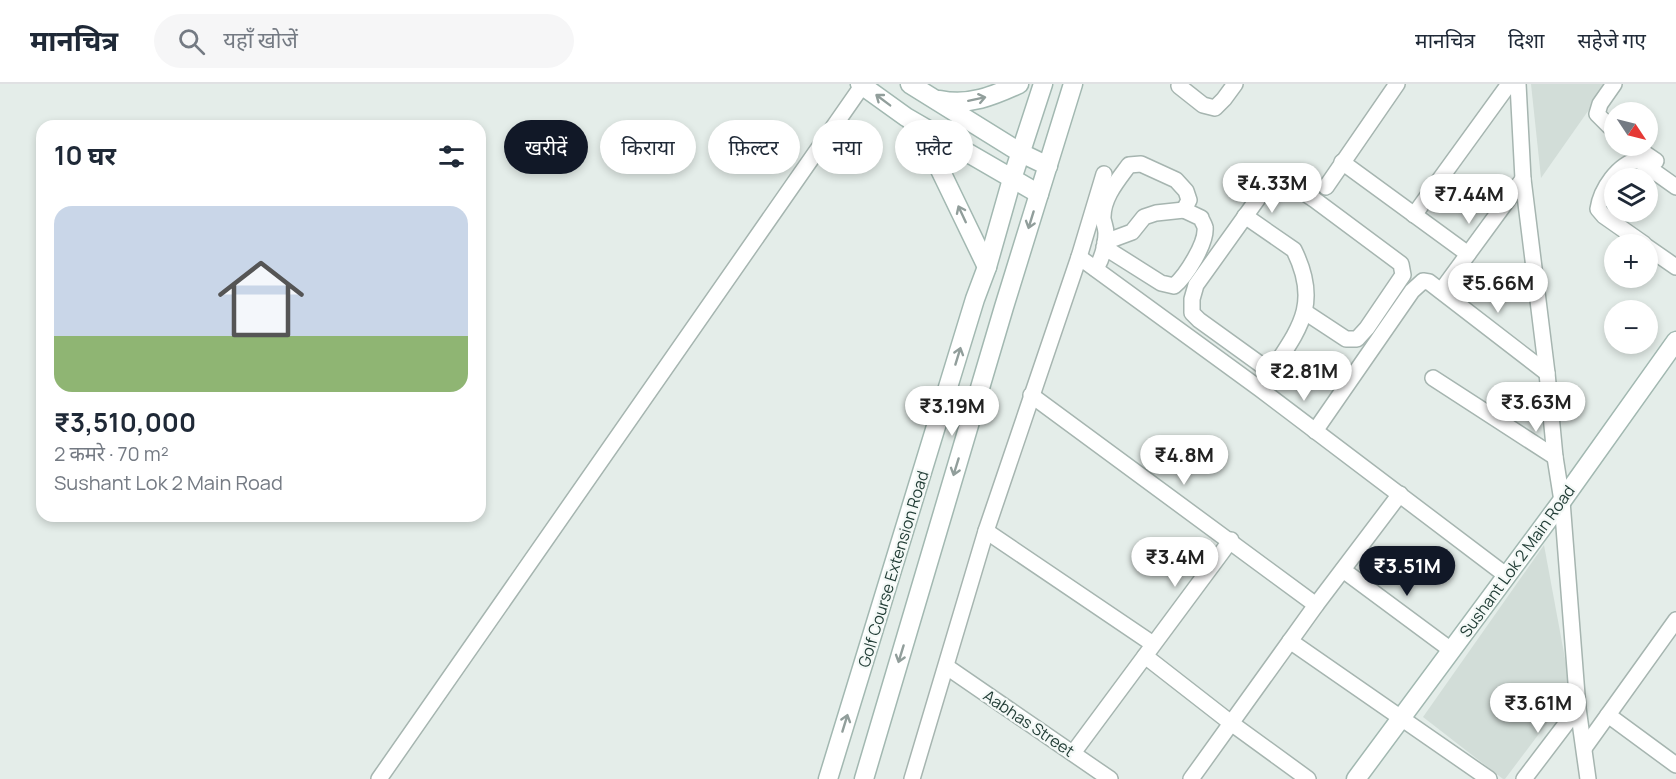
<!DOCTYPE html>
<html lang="hi">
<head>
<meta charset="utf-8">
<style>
	body { margin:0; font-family:Manrope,"Noto Sans Devanagari",sans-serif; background:#f6f6f7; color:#1f2937; height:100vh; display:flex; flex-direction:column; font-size:22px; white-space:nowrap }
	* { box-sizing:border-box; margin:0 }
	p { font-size:20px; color:#747a83 }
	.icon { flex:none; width:33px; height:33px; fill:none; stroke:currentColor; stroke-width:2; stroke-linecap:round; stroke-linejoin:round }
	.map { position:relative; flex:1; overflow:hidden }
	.sheet { position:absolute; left:36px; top:36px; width:450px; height:402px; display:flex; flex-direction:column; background:#fff; border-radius:18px; box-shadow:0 3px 9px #0003 }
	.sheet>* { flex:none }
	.top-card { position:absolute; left:504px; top:36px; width:570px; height:54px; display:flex; gap:12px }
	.needle { width:39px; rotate:125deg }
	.tools { position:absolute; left:1604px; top:18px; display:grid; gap:12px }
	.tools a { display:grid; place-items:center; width:54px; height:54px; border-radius:50%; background:#fff; box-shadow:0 3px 9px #0003; font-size:30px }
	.price { position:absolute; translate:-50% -51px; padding:0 14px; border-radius:21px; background:#fff; color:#222; font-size:20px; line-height:39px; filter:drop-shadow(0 2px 3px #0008) }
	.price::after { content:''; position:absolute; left:50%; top:36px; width:18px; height:14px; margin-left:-9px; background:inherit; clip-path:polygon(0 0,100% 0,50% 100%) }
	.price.on { background:#111827; color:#fff }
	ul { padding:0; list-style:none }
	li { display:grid; align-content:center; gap:12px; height:318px; padding:0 18px }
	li+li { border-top:2px solid #e0e1e3 }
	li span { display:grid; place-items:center; height:186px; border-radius:18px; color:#555 }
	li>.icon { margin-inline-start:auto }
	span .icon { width:108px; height:108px; fill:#fffc; stroke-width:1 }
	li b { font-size:26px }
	h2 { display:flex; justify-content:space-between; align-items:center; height:72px; padding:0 18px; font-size:26px }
	.tag { padding:0 21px; border-radius:27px; background:#fff; box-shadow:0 3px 9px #0003; font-size:21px; line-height:54px }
	.tag.on { background:#111827; color:#fff }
	header { display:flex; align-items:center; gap:36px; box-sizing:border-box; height:84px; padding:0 30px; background:#fff; border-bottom:2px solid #e0e1e3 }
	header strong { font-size:28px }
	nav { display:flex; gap:33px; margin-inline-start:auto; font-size:21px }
	.search { width:420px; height:54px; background:#f6f6f7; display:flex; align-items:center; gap:15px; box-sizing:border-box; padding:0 21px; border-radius:33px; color:#747a83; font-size:22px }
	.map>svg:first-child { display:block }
	.built { fill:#d2ddd8 }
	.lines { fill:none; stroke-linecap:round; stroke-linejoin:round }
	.street-casing { stroke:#a6b5b0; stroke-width:18 }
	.secondary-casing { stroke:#a2b8b1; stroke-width:21 }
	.street { stroke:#fff; stroke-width:15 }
	.secondary { stroke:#fff; stroke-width:18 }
	.oneway { stroke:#919e9b }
	.labels { text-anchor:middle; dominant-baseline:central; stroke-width:4.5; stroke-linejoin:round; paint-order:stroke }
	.street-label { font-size:16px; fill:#233e37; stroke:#f4f9f7 }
</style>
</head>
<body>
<header>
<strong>मानचित्र</strong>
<div class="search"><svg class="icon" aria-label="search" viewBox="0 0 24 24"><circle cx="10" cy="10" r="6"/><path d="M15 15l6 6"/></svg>यहाँ खोजें</div>
<nav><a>मानचित्र</a><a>दिशा</a><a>सहेजे गए</a></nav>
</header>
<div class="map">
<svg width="1676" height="695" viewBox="0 0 1676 695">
	<rect width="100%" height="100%" fill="#e4ede9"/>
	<g class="built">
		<polygon points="1531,0 1607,0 1541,94"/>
		<polygon points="1544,461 1571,607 1505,695 1503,695 1423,633"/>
	</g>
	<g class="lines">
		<g class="street-casing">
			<g id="street">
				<polyline points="1518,0 1523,95 1547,289 1555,373 1562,417 1578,624 1588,695"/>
				<polyline points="1614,0 1600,20 1597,30 1614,47"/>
				<polyline points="1179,2 1203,21 1215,24 1224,15 1235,0"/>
				<polyline points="1634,62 1656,77"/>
				<polyline points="1342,78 1468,170"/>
				<polyline points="1326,103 1397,0"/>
				<polyline points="1414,131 1509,0"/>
				<path d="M 1245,132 L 1294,166 C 1322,223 1297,247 1267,294"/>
				<polyline points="1105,158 1132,148 1144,133 1156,129 1184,126"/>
				<path d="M 1644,160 L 1604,132 L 1598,125 C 1601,105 1618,80 1638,76 L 1676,103"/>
				<polyline points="1647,163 1676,183"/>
				<polyline points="1079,173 1260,305 1507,492"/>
				<path d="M 1096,185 C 1102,174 1106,162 1106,149 C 1106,144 1104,140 1103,135 C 1102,114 1118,96 1129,81 L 1141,80 L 1176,96 L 1186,107 L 1189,116 L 1184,126 L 1201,134 C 1201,135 1205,142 1205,143 C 1207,159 1186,192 1174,202 L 1161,199 L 1104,163"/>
				<polyline points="1441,207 1523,95"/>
				<polyline points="1271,288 1199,236 1192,229 1192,215 1196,201 1264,106 1277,94 1284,95 1315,116 1401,180 1403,191 1367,244 1357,255 1346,255 1305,228"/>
				<polyline points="1433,294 1555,373"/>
				<polyline points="1031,311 1316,521"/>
				<polyline points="1315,347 1412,207 1423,197 1429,198 1547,289"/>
				<polyline points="986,447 1153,560"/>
				<polyline points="1343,486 1451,566"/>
				<polyline points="1290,557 1489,695"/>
				<polyline points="1145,572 1231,639 1308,695"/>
				<polyline points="947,583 1110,695"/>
				<polyline points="1608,631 1676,681"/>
				<polyline points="1585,663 1676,536"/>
				<polyline points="1073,669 1231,456"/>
				<polyline points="379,695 862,2"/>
				<polyline points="912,695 986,447 1079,173 1104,90"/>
				<polyline points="1191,695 1316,521 1400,410"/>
				<polyline points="1524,695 1578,624"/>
			</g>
		</g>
		<g class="secondary-casing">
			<g id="secondary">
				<polyline points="860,0 906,33 1039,110"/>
				<polyline points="910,0 1021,69 1048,82"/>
				<path d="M 940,16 C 969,22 993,12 1019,0"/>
				<polyline points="913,42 931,67 987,183"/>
				<polyline points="828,695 975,215 987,183 1012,95 1043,0"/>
				<polyline points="864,695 1004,223 1073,0"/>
				<polyline points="1356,695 1562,417 1676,257"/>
			</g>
		</g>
		<use href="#street" class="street"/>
		<use href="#secondary" class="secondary"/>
	</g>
	<defs><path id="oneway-shaft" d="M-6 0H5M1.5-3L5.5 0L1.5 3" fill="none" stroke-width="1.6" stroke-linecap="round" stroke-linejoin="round" transform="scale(1.5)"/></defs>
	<g class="oneway">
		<use href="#oneway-shaft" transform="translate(977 15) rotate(-12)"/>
		<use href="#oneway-shaft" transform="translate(883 16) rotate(-143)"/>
		<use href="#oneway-shaft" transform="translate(962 130) rotate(-115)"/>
		<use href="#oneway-shaft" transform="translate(1031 136) rotate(107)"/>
		<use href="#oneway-shaft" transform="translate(958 272) rotate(-73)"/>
		<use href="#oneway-shaft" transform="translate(956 383) rotate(107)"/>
		<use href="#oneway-shaft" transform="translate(901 570) rotate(107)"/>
		<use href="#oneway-shaft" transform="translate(845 639) rotate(-73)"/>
	</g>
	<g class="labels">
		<g class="street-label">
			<text transform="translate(1517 477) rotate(-54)">Sushant Lok 2 Main Road</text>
			<text transform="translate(893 485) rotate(-73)">Golf Course Extension Road</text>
			<text transform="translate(1029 639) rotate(34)">Aabhas Street</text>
		</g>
	</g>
</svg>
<div class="tools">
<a><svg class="needle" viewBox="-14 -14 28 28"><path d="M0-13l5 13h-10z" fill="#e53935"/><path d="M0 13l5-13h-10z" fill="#747a83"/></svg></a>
<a><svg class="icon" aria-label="layers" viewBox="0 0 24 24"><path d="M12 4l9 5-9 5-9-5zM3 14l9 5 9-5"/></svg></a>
<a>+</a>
<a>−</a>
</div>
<b class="price" style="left:1272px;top:130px">₹4.33M</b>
<b class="price" style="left:1469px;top:141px">₹7.44M</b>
<b class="price" style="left:1498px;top:230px">₹5.66M</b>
<b class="price" style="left:1304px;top:318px">₹2.81M</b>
<b class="price" style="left:1536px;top:349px">₹3.63M</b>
<b class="price" style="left:952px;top:353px">₹3.19M</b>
<b class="price" style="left:1184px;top:402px">₹4.8M</b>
<b class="price" style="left:1175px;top:504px">₹3.4M</b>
<b class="price on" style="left:1407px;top:513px">₹3.51M</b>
<b class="price" style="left:1538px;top:650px">₹3.61M</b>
<div class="top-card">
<a class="tag on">खरीदें</a>
<a class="tag">किराया</a>
<a class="tag">फ़िल्टर</a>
<a class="tag">नया</a>
<a class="tag">फ़्लैट</a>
</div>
<section class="sheet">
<h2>10 घर<svg class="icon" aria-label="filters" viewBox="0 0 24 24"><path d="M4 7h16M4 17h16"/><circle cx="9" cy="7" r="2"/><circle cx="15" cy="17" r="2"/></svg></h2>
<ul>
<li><span style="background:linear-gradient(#c9d6e8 70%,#8fb573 0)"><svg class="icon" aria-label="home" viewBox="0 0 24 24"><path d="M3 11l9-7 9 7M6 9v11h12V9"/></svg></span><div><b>₹3,510,000</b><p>2 कमरे · 70 m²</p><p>Sushant Lok 2 Main Road</p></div></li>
</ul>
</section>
</div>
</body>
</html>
